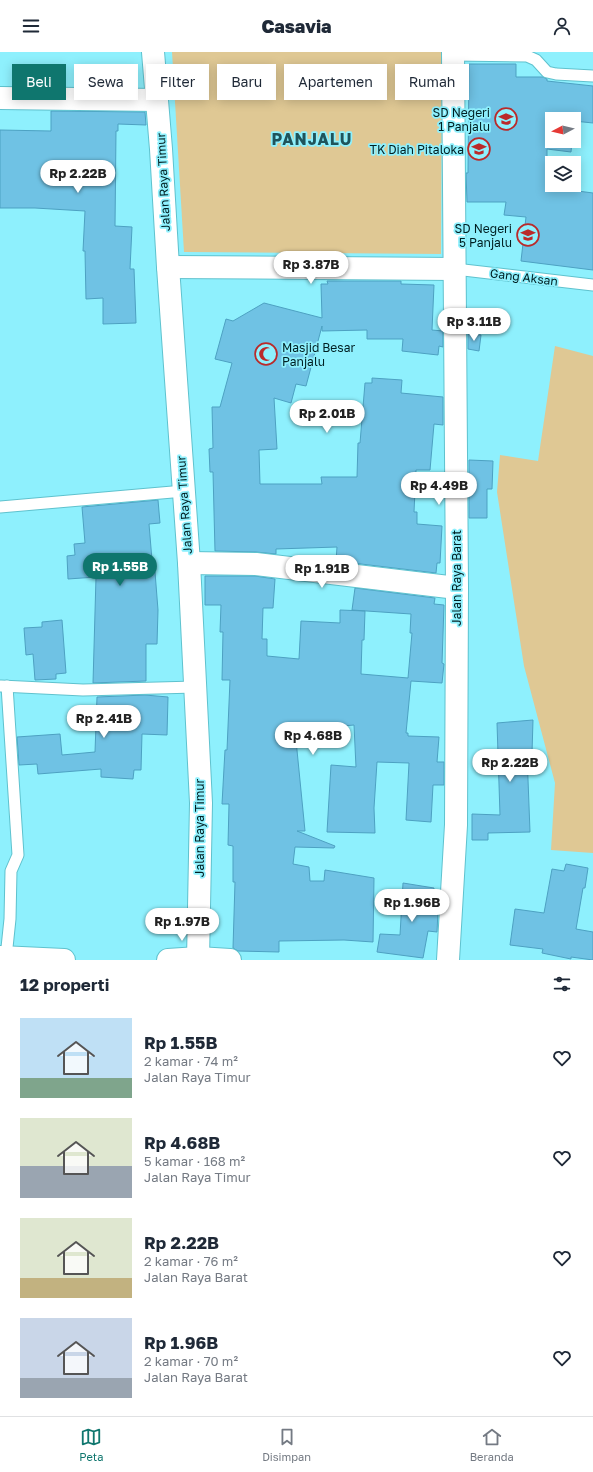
<!DOCTYPE html>
<html lang="id">
<head>
<meta charset="utf-8">
<style>
	body { margin:0; font-family:"Golos Text",sans-serif; background:#f2f2f3; color:#1f2937; height:100vh; display:flex; flex-direction:column; font-size:15px; white-space:nowrap }
	* { box-sizing:border-box; margin:0 }
	p { font-size:13px; color:#747a83 }
	.icon { flex:none; width:22px; height:22px; fill:none; stroke:currentColor; stroke-width:2; stroke-linecap:round; stroke-linejoin:round }
	.map { position:relative; height:908px; overflow:hidden }
	.details { display:flex; flex-direction:column; background:#fff; flex:1 }
	.details>* { flex:none }
	.hud { position:absolute; left:12px; top:12px; width:569px; height:36px; display:flex; gap:8px }
	.needle { width:26px; rotate:263deg }
	.fabs { position:absolute; left:545px; top:60px; display:grid; gap:8px }
	.fabs a { display:grid; place-items:center; width:36px; height:36px; border-radius:0px; background:#fff; box-shadow:0 2px 10px #0003; font-size:20px }
	.price { position:absolute; translate:-50% -34px; padding:0 9px; border-radius:14px; background:#fff; color:#222; font-size:13px; line-height:26px; filter:drop-shadow(0 1px 2px #0008) }
	.price::after { content:''; position:absolute; left:50%; top:24px; width:12px; height:9px; margin-left:-6px; background:inherit; clip-path:polygon(0 0,100% 0,50% 100%) }
	.price.active { background:#0f766e; color:#fff }
	ul { padding:0; list-style:none }
	li { display:flex; align-items:center; gap:12px; height:100px; padding:0 20px }
	li span { display:grid; place-items:center; flex:none; width:112px; height:80px; border-radius:0px; color:#555 }
	li>.icon { margin-inline-start:auto }
	span .icon { width:48px; height:48px; fill:#fffc; stroke-width:1 }
	li b { font-size:17px }
	h2 { display:flex; justify-content:space-between; align-items:center; height:48px; padding:0 20px; font-size:17px }
	.pill { padding:0 14px; border-radius:0px; background:#fff; box-shadow:0 2px 10px #0003; font-size:14px; line-height:36px }
	.pill.active { background:#0f766e; color:#fff }
	header { display:flex; justify-content:space-between; align-items:center; height:52px; padding:0 20px; background:#fff; font-size:18px; font-weight:800 }
	.tabs { display:flex; justify-content:space-around; align-items:center; height:56px; border-top:1px solid #e0e1e3; background:#fff; font-size:11px; color:#747a83 }
	.tabs a { display:grid; justify-items:center; gap:2px }
	.tabs .active { color:#0f766e }
	.map>svg:first-child { display:block }
	.green { fill:#dfc894 }
	.building { fill:#6fc2e4; stroke:#4da1c2 }
	.lines { fill:none; stroke-linecap:round; stroke-linejoin:round }
	.lane-casing { stroke:#5fc2ce; stroke-width:13 }
	.street-casing { stroke:#5fc2ce; stroke-width:24 }
	.secondary-casing { stroke:#5fc2ce; stroke-width:24 }
	.primary-casing { stroke:#5fc2ce; stroke-width:24 }
	.lane { stroke:#fff; stroke-width:11 }
	.street { stroke:#fff; stroke-width:22 }
	.secondary { stroke:#fff; stroke-width:22 }
	.primary { stroke:#fff; stroke-width:22 }
	.labels { text-anchor:middle; dominant-baseline:central; stroke-width:3.5; stroke-linejoin:round; paint-order:stroke }
	.poi-label { font-size:12px; fill:#001f22; stroke:#8ef0fd; text-anchor:end }
	.street-label { font-size:12px; fill:#001f22; stroke:#8ef0fd }
	.district-label { font-size:16px; font-weight:bold; letter-spacing:1px; fill:#1f545b; stroke:#8ef0fd }
</style>
</head>
<body>
<header><svg class="icon" aria-label="menu" viewBox="0 0 24 24"><path d="M4 6h16M4 12h16M4 18h16"/></svg>Casavia<svg class="icon" aria-label="person" viewBox="0 0 24 24"><circle cx="12" cy="8" r="4"/><path d="M4 21q1-7 8-7t8 7"/></svg></header>
<div class="map">
<svg width="593" height="908" viewBox="0 0 593 908">
	<rect width="100%" height="100%" fill="#8ef0fd"/>
	<g class="green">
		<polygon points="172,0 442,0 441,202 184,200"/>
		<polygon points="555,294 593,304 593,801 551,798 555,731 524,614 497,440 500,403 538,409"/>
	</g>
	<g class="building">
		<polygon points="469,12 516,12 516,25 543,25 547,27 547,29 593,34 593,71 574,69 574,67 552,67 552,89 572,89 571,100 547,97 547,135 593,141 593,218 521,209 526,165 504,163 506,150 467,150 466,121 468,121"/>
		<polygon points="51,59 145,60 146,73 118,72 118,79 116,79 115,174 132,175 130,217 134,217 136,271 103,272 103,246 86,247 85,199 83,199 85,159 35,156 0,156 0,78 51,79"/>
		<polygon points="327,229 401,229 401,232 434,233 432,278 443,279 443,295 439,294 438,303 402,299 403,287 367,287 367,278 322,279 322,274 306,334 296,332 291,351 274,346 277,397 259,398 260,432 322,432 321,425 357,425 358,391 360,391 365,331 372,331 372,326 402,328 401,341 443,345 443,373 434,372 430,418 416,418 414,460 417,460 417,472 442,474 440,511 437,511 436,521 336,509 337,495 276,497 276,502 256,500 215,499 213,420 210,420 209,397 213,396 212,355 220,355 232,311 215,307 226,267 233,269 264,251 322,266 321,232 328,232"/>
		<polygon points="468,282 481,283 479,299 468,297"/>
		<polygon points="469,408 493,409 492,437 487,437 487,466 469,466"/>
		<polygon points="158,448 160,471 149,472 153,520 155,520 158,558 157,592 146,592 146,629 93,631 96,525 68,527 67,504 75,503 74,492 85,491 82,455"/>
		<polygon points="205,524 255,524 275,527 273,556 263,556 262,587 267,587 267,604 299,607 301,569 340,571 340,558 365,559 364,588 362,588 361,622 408,626 412,581 410,581 411,562 352,558 355,536 435,546 434,552 444,553 442,611 444,612 442,631 411,629 406,681 408,681 408,684 439,685 437,710 444,710 444,733 433,733 431,770 406,768 409,711 377,710 374,756 375,781 327,780 331,713 356,715 354,673 295,678 305,779 297,779 335,794 334,796 295,795 293,812 309,815 310,829 324,829 325,818 374,826 373,890 344,888 279,889 279,900 238,899 233,896 235,830 233,830 233,794 228,793 229,752 222,752 225,698 227,698 230,628 222,628 223,580 220,580 221,553 205,553"/>
		<polygon points="62,568 66,621 56,622 56,627 35,628 33,602 26,603 24,576 42,575 42,570"/>
		<polygon points="145,643 168,645 167,683 142,682 141,718 134,718 133,727 101,725 101,717 38,722 37,712 19,713 17,685 60,682 62,703 95,700 97,645"/>
		<polygon points="533,668 532,701 527,701 530,780 488,781 488,788 472,788 472,762 500,763 497,671"/>
		<polygon points="566,812 588,816 585,836 583,836 576,877 593,880 593,908 571,905 571,907 542,901 543,897 510,893 515,857 544,861 552,817 564,819"/>
		<polygon points="403,831 434,836 431,857 438,858 437,880 428,879 423,906 377,900 380,882 400,883"/>
	</g>
	<g class="lines">
		<g class="lane-casing">
			<g id="lane">
				<polyline points="453,3 527,4 536,8 547,20 556,22 593,24"/>
				<polyline points="455,217 593,233"/>
				<polyline points="0,455 184,439"/>
				<polyline points="1,634 83,638 195,635"/>
				<polyline points="6,905 10,867 11,819 18,803 7,634"/>
			</g>
		</g>
		<g class="street-casing">
			<g id="street">
				<polyline points="0,46 157,48"/>
				<polyline points="168,215 455,217"/>
				<polyline points="189,511 256,512 457,536"/>
				<polyline points="448,908 456,773 457,536 453,0"/>
			</g>
		</g>
		<g class="secondary-casing">
			<g id="secondary">
				<polyline points="0,905 64,908"/>
				<polyline points="168,908 198,906 230,908"/>
			</g>
		</g>
		<g class="primary-casing">
			<polyline id="primary" points="153,0 161,97 168,215 189,511 201,751 198,908"/>
		</g>
		<use href="#lane" class="lane"/>
		<use href="#street" class="street"/>
		<use href="#secondary" class="secondary"/>
		<use href="#primary" class="primary"/>
	</g>
	<defs>
		<g id="school-ring" transform="scale(1.15)"><circle r="9.5" fill="#8ef0fd" stroke="#ba2a2a" stroke-width="1.5"/><path d="M0-5L7-2L0 1L-7-2ZM-4 1L0 2.5L4 1V4Q0 6-4 4Z" fill="#ba2a2a"/></g>
		<g id="mosque-ring" transform="scale(1.15)"><circle r="9.5" fill="#8ef0fd" stroke="#ba2a2a" stroke-width="1.5"/><path d="M3.5-4.9A6 6 0 1 0 3.5 4.9A5 5 0 1 1 3.5-4.9Z" fill="#ba2a2a"/></g>
	</defs>
	<g fill-rule="evenodd">
		<use href="#school-ring" x="506" y="67"/>
		<use href="#school-ring" x="479" y="97"/>
		<use href="#school-ring" x="528" y="183"/>
		<use href="#mosque-ring" x="266" y="302"/>
	</g>
	<g class="labels">
		<g class="poi-label">
			<text x="490" y="60">SD Negeri<tspan x="490" dy="14">1 Panjalu</tspan></text>
			<text x="464" y="97">TK Diah Pitaloka</text>
			<text x="512" y="176">SD Negeri<tspan x="512" dy="14">5 Panjalu</tspan></text>
			<text x="282" y="295" text-anchor="start">Masjid Besar<tspan x="282" dy="14">Panjalu</tspan></text>
		</g>
		<g class="street-label">
			<text transform="translate(163 130) rotate(-93)">Jalan Raya Timur</text>
			<text transform="translate(524 225) rotate(7)">Gang Aksan</text>
			<text transform="translate(184 453) rotate(-94)">Jalan Raya Timur</text>
			<text transform="translate(456 526) rotate(-90)">Jalan Raya Barat</text>
			<text transform="translate(199 776) rotate(-90)">Jalan Raya Timur</text>
		</g>
		<g class="district-label">
			<text x="312" y="87">PANJALU</text>
		</g>
	</g>
</svg>
<div class="fabs">
<a><svg class="needle" viewBox="-14 -14 28 28"><path d="M0-13l5 13h-10z" fill="#e53935"/><path d="M0 13l5-13h-10z" fill="#747a83"/></svg></a>
<a><svg class="icon" aria-label="layers" viewBox="0 0 24 24"><path d="M12 4l9 5-9 5-9-5zM3 14l9 5 9-5"/></svg></a>
</div>
<b class="price" style="left:78px;top:142px">Rp 2.22B</b>
<b class="price" style="left:311px;top:233px">Rp 3.87B</b>
<b class="price" style="left:474px;top:290px">Rp 3.11B</b>
<b class="price" style="left:327px;top:382px">Rp 2.01B</b>
<b class="price" style="left:439px;top:454px">Rp 4.49B</b>
<b class="price active" style="left:120px;top:535px">Rp 1.55B</b>
<b class="price" style="left:322px;top:537px">Rp 1.91B</b>
<b class="price" style="left:104px;top:687px">Rp 2.41B</b>
<b class="price" style="left:313px;top:704px">Rp 4.68B</b>
<b class="price" style="left:510px;top:731px">Rp 2.22B</b>
<b class="price" style="left:412px;top:871px">Rp 1.96B</b>
<b class="price" style="left:182px;top:890px">Rp 1.97B</b>
<div class="hud">
<a class="pill active">Beli</a>
<a class="pill">Sewa</a>
<a class="pill">Filter</a>
<a class="pill">Baru</a>
<a class="pill">Apartemen</a>
<a class="pill">Rumah</a>
</div>
</div>
<section class="details">
<h2>12 properti<svg class="icon" aria-label="filters" viewBox="0 0 24 24"><path d="M4 7h16M4 17h16"/><circle cx="9" cy="7" r="2"/><circle cx="15" cy="17" r="2"/></svg></h2>
<ul>
<li><span style="background:linear-gradient(#bfe0f5 75%,#7fa58c 0)"><svg class="icon" aria-label="home" viewBox="0 0 24 24"><path d="M3 11l9-7 9 7M6 9v11h12V9"/></svg></span><div><b>Rp 1.55B</b><p>2 kamar · 74 m²</p><p>Jalan Raya Timur</p></div><svg class="icon" aria-label="heart" viewBox="0 0 24 24"><path d="M12 20l-8-8c-3-5 5-10 8-4 3-6 11-1 8 4z"/></svg></li>
<li><span style="background:linear-gradient(#dfe7d0 60%,#9aa5b1 0)"><svg class="icon" aria-label="home" viewBox="0 0 24 24"><path d="M3 11l9-7 9 7M6 9v11h12V9"/></svg></span><div><b>Rp 4.68B</b><p>5 kamar · 168 m²</p><p>Jalan Raya Timur</p></div><svg class="icon" aria-label="heart" viewBox="0 0 24 24"><path d="M12 20l-8-8c-3-5 5-10 8-4 3-6 11-1 8 4z"/></svg></li>
<li><span style="background:linear-gradient(#dfe7d0 75%,#c2b280 0)"><svg class="icon" aria-label="home" viewBox="0 0 24 24"><path d="M3 11l9-7 9 7M6 9v11h12V9"/></svg></span><div><b>Rp 2.22B</b><p>2 kamar · 76 m²</p><p>Jalan Raya Barat</p></div><svg class="icon" aria-label="heart" viewBox="0 0 24 24"><path d="M12 20l-8-8c-3-5 5-10 8-4 3-6 11-1 8 4z"/></svg></li>
<li><span style="background:linear-gradient(#c9d6e8 75%,#9aa5b1 0)"><svg class="icon" aria-label="home" viewBox="0 0 24 24"><path d="M3 11l9-7 9 7M6 9v11h12V9"/></svg></span><div><b>Rp 1.96B</b><p>2 kamar · 70 m²</p><p>Jalan Raya Barat</p></div><svg class="icon" aria-label="heart" viewBox="0 0 24 24"><path d="M12 20l-8-8c-3-5 5-10 8-4 3-6 11-1 8 4z"/></svg></li>
</ul>
</section>
<nav class="tabs">
<a class="active"><svg class="icon" aria-label="map" viewBox="0 0 24 24"><path d="M3 6l6-2 6 2 6-2v14l-6 2-6-2-6 2zM9 4v14M15 6v14"/></svg>Peta</a>
<a><svg class="icon" aria-label="saved" viewBox="0 0 24 24"><path d="M7 4h10v16l-5-4-5 4z"/></svg>Disimpan</a>
<a><svg class="icon" aria-label="home" viewBox="0 0 24 24"><path d="M3 11l9-7 9 7M6 9v11h12V9"/></svg>Beranda</a>
</nav>
</body>
</html>
